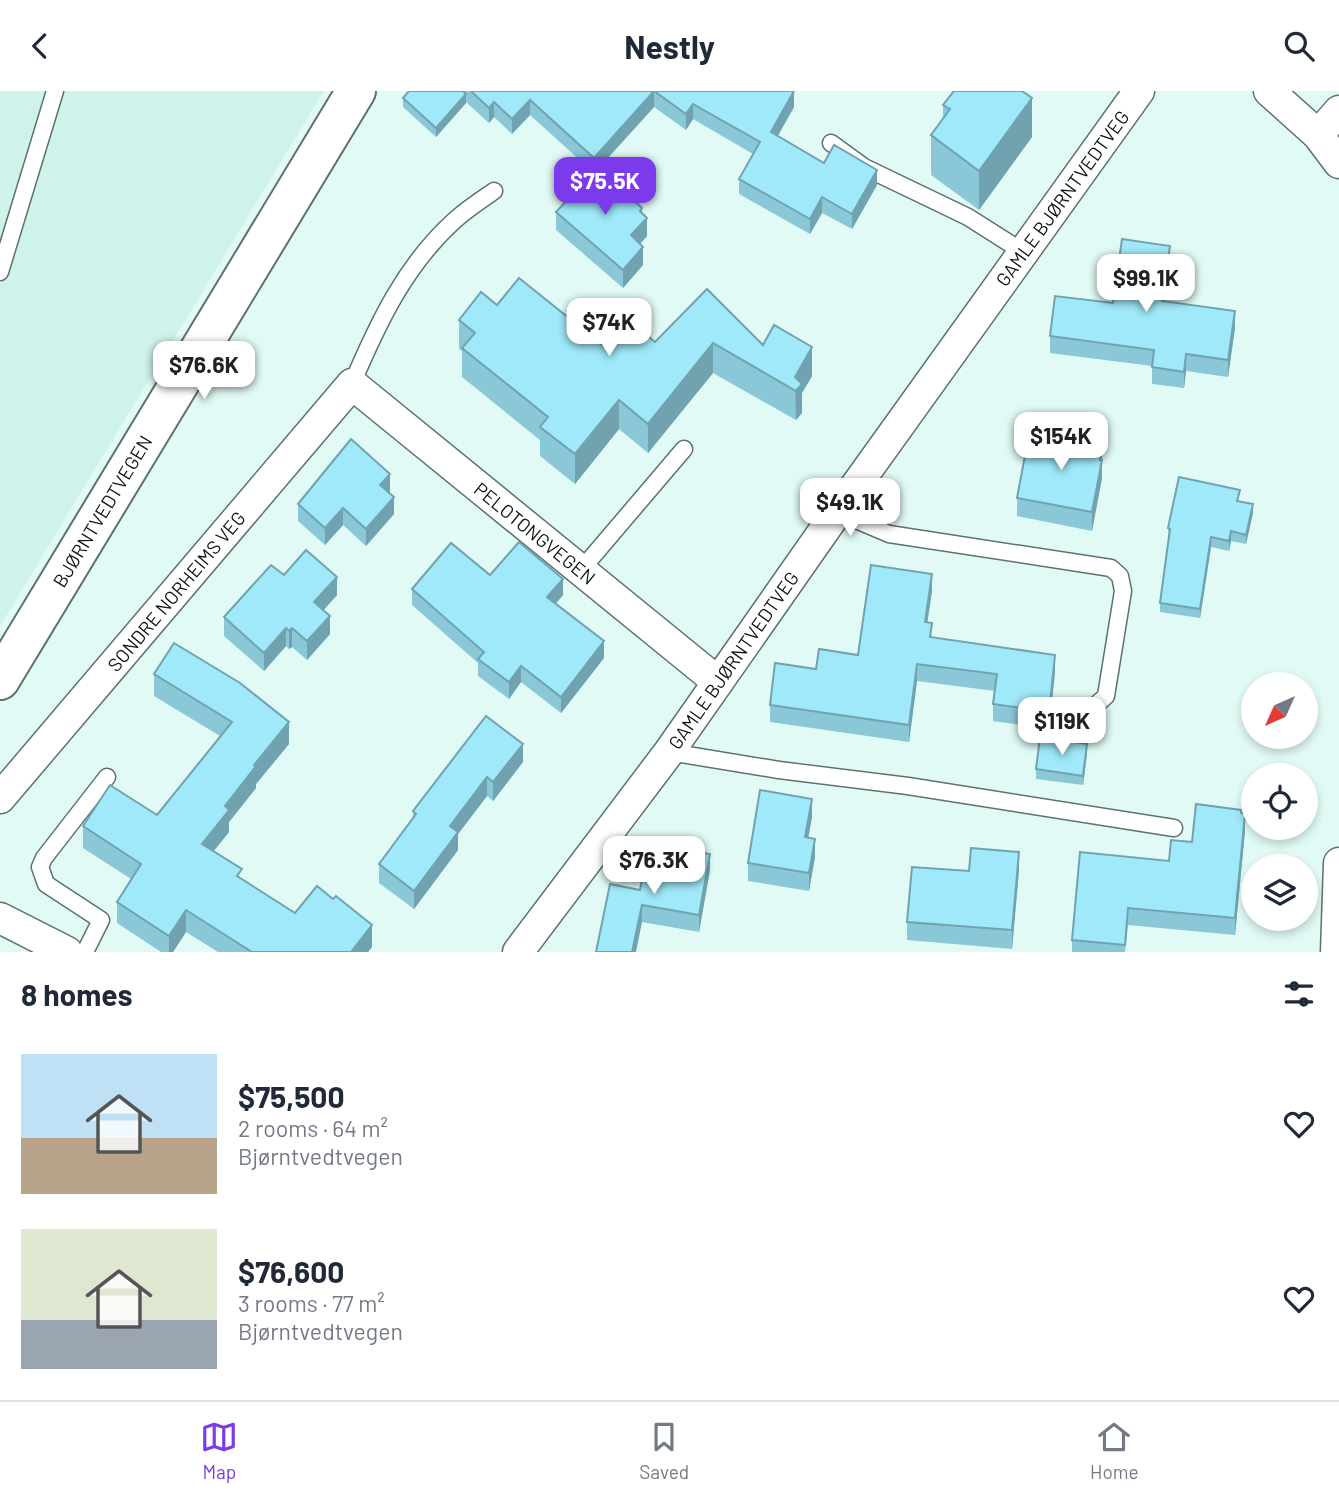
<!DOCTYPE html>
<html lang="en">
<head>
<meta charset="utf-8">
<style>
	body { margin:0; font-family:Barlow,sans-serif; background:#f6f6f7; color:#1f2937; height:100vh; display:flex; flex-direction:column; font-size:26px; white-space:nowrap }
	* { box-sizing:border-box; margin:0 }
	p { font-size:23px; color:#747a83 }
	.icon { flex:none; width:38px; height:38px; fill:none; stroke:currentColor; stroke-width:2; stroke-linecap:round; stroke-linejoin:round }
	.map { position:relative; height:861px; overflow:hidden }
	.side { display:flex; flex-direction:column; background:#fff; flex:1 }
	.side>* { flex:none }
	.needle { width:46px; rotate:225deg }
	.fabs { position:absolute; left:1241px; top:581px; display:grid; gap:14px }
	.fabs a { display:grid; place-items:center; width:77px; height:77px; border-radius:50%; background:#fff; box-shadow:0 4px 10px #0003; font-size:35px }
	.price { position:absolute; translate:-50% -60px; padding:0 16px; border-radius:14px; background:#fff; color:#222; font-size:23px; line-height:46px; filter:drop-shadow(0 2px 4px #0008) }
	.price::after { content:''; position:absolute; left:50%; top:42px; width:21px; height:16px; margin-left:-10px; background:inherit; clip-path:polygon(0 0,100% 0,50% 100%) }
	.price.active { background:#7c3aed; color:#fff }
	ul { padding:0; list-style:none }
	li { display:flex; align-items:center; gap:21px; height:175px; padding:0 21px }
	li span { display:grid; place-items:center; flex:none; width:196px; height:140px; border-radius:0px; color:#555 }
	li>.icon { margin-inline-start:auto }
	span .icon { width:84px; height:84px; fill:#fffc; stroke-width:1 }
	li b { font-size:30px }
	h2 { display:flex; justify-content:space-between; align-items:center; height:84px; padding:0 21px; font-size:30px }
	header { display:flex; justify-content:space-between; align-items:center; height:91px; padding:0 21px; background:#fff; font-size:32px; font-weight:700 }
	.menu { display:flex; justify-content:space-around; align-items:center; height:98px; border-top:2px solid #e0e1e3; background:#fff; font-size:19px; color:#747a83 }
	.menu a { display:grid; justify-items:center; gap:4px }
	.menu .active { color:#7c3aed }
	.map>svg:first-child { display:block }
	.built { fill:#cff2eb }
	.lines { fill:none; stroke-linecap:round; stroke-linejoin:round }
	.lane-casing { stroke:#5c726d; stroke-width:19 }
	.street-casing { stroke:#5c726d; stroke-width:33 }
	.secondary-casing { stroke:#5c726d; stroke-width:42 }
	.lane { stroke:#fff; stroke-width:16 }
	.street { stroke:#fff; stroke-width:30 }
	.secondary { stroke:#fff; stroke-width:38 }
	.wall { fill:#8ac8d7 }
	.shaded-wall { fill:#70a3af }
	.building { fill:#a0e9fa; stroke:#70a3af; stroke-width:2 }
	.labels { text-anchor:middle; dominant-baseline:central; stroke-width:7; stroke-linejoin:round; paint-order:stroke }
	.street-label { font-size:19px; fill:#0c1514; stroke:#fff }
</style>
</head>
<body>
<header><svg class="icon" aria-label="back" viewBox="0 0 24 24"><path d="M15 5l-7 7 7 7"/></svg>Nestly<svg class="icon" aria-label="search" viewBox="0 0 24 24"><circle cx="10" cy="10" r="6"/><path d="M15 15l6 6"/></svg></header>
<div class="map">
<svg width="1339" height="861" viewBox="0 0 1339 861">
	<rect width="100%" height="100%" fill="#e1faf5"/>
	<polygon class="built" points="0,0 324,0 0,535"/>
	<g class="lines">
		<g class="lane-casing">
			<g id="lane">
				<polyline points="831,52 864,76 968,126 1023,161"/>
				<polyline points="0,181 55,0"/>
				<path d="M 352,293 C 378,232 405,174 455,129 C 467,118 481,109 494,100"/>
				<polyline points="837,421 889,443 1111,477 1120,485 1123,500 1106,605 1086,623"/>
				<polyline points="581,479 684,358"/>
				<polyline points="669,661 779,679 908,695 1174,737"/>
				<polyline points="85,861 101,829 46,793 40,776 44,767 107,686"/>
			</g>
		</g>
		<g class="street-casing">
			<g id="street">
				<polyline points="1269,0 1318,44 1339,72"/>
				<polyline points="1318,44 1339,20"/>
				<polyline points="0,707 352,293 718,591"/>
				<polyline points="0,827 67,861"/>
				<polyline points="518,861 669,661 837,421 1139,0"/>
				<polyline points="1336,861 1339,772"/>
			</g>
		</g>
		<g class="secondary-casing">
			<polyline id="secondary" points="0,589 356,0"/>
		</g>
		<use href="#lane" class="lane"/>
		<use href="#street" class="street"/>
		<use href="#secondary" class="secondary"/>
	</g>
	<g class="wall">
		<polygon points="409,0 794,0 794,16 778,45 824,72 877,94 852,138 822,122 810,143 739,103 739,88 753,63 693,28 686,39 654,16 599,77 642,122 647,145 640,153 643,174 623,197 556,139 556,121 593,81 530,24 512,43 494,26 489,32 466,11 466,12 436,46 403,16 403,7"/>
		<polygon points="943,14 1032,46 979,119 931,84 931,44 943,27"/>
		<polygon points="1170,172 1164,211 1235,237 1228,286 1186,280 1184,297 1152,293 1152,275 1050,262 1050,245 1113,212"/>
		<polygon points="497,214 610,260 655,251 763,254 812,285 802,302 802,322 796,329 713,282 648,362 619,338 575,393 540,365 540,349 462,286 462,260 459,258 459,229"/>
		<polygon points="1102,355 1102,387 1092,440 1017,425 1017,407"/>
		<polygon points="390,400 389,402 394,423 366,455 343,434 325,454 298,430 298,413"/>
		<polygon points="1239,410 1253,422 1246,453 1231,450 1229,460 1211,456 1200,527 1160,521 1160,512 1169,447 1168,437"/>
		<polygon points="284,484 337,504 323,519 330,543 307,569 292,556 289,558 286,555 264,580 224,545 224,526"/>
		<polygon points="490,484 563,504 555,513 604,567 561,622 521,591 509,608 478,585 478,572 412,514 412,498"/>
		<polygon points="932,500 927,531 932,546 1055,581 1049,638 993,630 993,613 995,600 917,590 909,651 770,631 770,614 858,564"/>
		<polygon points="154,583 289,653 256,693 256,697 229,731 229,741 214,760 242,788 295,822 372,856 368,861 218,861 186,841 173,861 161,861 117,832 117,811 131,788 83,757 83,735 157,724 220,645 154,605"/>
		<polygon points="486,625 523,671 493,710 487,705 458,743 458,759 414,818 379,792 379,773 413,727 413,720"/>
		<polygon points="1087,662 1083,694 1036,688 1036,678"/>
		<polygon points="1241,722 1245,740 1235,844 1128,834 1125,861 1072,861 1072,849 1192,751"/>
		<polygon points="812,726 808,747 815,766 809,800 748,790 748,772"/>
		<polygon points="710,779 699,841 642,831 640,799"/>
		<polygon points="1019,779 1012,858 907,849 907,831 969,780"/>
	</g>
	<g class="shaded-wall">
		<polygon points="654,0 654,16 594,82 594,67"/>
		<polygon points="794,0 794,16 771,56 771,41"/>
		<polygon points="466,3 466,12 436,46 436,37"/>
		<polygon points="1032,7 1032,46 979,119 979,80"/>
		<polygon points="530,9 530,24 512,43 512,28"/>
		<polygon points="494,11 494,26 489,32 489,17"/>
		<polygon points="693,13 693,28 686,39 686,23"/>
		<polygon points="877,79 877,94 852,138 852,123"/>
		<polygon points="822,106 822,122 810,143 810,128"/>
		<polygon points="642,117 642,132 647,127 647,145 631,163 631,144 640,120"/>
		<polygon points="1170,155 1170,172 1162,227 1162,210"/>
		<polygon points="643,156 643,174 623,197 623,179"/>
		<polygon points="1235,220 1235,237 1228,286 1228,269"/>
		<polygon points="713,252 713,282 648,362 648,333"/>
		<polygon points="812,256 812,285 802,302 802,322 796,329 795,286"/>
		<polygon points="1186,263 1186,280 1184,297 1184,281"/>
		<polygon points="619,309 619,338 575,393 575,363"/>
		<polygon points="1102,355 1102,387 1092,440 1092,421"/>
		<polygon points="390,383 390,400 380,411 380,394"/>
		<polygon points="394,406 394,423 366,455 366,438"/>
		<polygon points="1253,413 1253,422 1246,453 1246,444"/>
		<polygon points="343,417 343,434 325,454 325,437"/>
		<polygon points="1231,440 1231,450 1229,460 1229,450"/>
		<polygon points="1211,446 1211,456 1200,527 1200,518"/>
		<polygon points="932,483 932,500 925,548 925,531"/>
		<polygon points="337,486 337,504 314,530 314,511"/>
		<polygon points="563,488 563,504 547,523 547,506"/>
		<polygon points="330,525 330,543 307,569 307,550"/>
		<polygon points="286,537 286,555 264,580 264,562"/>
		<polygon points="292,537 292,556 289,558 289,540"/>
		<polygon points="604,550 604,567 561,622 561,606"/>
		<polygon points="1055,564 1055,581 1049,638 1049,621"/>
		<polygon points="917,573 917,590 909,651 909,634"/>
		<polygon points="521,575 521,591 509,608 509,591"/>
		<polygon points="289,631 289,653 256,693 256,697 229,731 229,741 202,774 202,753 225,715 254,674"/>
		<polygon points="523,653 523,671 493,710 493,691"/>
		<polygon points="1087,653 1087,662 1083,694 1083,685"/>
		<polygon points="487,686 487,705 458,743 458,759 414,818 414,800 450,735"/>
		<polygon points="812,708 812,726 805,765 805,746"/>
		<polygon points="1245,723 1245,740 1235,844 1235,827"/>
		<polygon points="815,748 815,766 809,800 809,782"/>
		<polygon points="1019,761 1019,779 1012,858 1012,839"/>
		<polygon points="710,763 710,779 699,841 699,824"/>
		<polygon points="642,814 642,831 636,861 632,861"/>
		<polygon points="186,819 186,841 173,861 169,861 169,845"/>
		<polygon points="372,834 372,856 368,861 351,861"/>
	</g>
	<g class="building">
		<polygon points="409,0 463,0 466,3 436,37 403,7"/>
		<polygon points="471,0 794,0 771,41 824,72 834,54 877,79 852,123 822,106 810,128 739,88 760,51 693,13 686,23 654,0 594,67 530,9 512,28 494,11 489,17"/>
		<polygon points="954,0 1022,0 1032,7 979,80 931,44 950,18 943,14"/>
		<polygon points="598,76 642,117 640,120 647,127 631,144 643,156 623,179 556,121"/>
		<polygon points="1122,148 1170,155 1162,210 1235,220 1228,269 1186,263 1184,281 1152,276 1154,259 1050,245 1055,205 1113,212"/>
		<polygon points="519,187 610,260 632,232 655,251 707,198 763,254 774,234 812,256 795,286 802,293 796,300 713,252 648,333 619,309 575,363 540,336 548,326 462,257 475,242 459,229 481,201 497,214"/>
		<polygon points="1033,341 1102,355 1100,369 1102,369 1092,421 1017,407 1027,354 1030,354"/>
		<polygon points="351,348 390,383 380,394 394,406 366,438 343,417 325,437 298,413"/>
		<polygon points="1179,386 1240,399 1237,410 1253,413 1246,444 1231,440 1229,450 1211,446 1200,518 1160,512 1170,438 1168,437"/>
		<polygon points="519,451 563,488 547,506 604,550 561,606 521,575 509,591 478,568 484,561 412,498 451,452 490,484"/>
		<polygon points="306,459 337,486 314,511 330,525 307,550 292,537 289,540 286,537 264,562 224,526 271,474 284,484"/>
		<polygon points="871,474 932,483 925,531 932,532 930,546 1055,564 1049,621 993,613 997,583 917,573 909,634 770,614 775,572 816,578 819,558 858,564"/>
		<polygon points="174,552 240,592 289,631 254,674 256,675 225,715 229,719 202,753 242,778 237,785 295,822 317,795 333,808 336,805 372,834 351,861 252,861 186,819 169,845 117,811 141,773 83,735 110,694 157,724 232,631 154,583"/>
		<polygon points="486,625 523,653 493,691 487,686 450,735 458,741 414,800 379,773 416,723 413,720"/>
		<polygon points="1040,646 1087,653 1083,685 1036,678"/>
		<polygon points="760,699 812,708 805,746 815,748 809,782 748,772"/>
		<polygon points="1196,713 1241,719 1241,722 1245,723 1235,827 1128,817 1125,854 1072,849 1080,761 1169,770 1171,749 1192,751"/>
		<polygon points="657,754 710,763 699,824 642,814 632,861 596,861 610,793 640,799 645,772 653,774"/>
		<polygon points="971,757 1019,761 1012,839 907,831 912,776 969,780"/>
	</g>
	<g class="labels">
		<g class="street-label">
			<text transform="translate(1062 107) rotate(-54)">GAMLE BJØRNTVEDTVEG</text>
			<text transform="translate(102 420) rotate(-59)">BJØRNTVEDTVEGEN</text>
			<text transform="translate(535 442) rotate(39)">PELOTONGVEGEN</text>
			<text transform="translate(176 500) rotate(-50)">SONDRE NORHEIMS VEG</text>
			<text transform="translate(733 569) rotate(-55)">GAMLE BJØRNTVEDTVEG</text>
		</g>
	</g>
</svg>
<div class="fabs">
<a><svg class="needle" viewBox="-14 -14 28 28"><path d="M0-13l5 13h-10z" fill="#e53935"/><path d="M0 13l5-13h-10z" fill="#747a83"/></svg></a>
<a><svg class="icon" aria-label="locate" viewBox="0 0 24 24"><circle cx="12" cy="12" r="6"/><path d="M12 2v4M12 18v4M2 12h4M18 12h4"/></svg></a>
<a><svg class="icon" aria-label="layers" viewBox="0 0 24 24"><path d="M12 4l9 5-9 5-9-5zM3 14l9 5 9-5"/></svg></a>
</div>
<b class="price active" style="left:605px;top:126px">$75.5K</b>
<b class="price" style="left:1146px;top:223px">$99.1K</b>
<b class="price" style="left:609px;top:267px">$74K</b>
<b class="price" style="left:204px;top:310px">$76.6K</b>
<b class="price" style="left:1061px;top:381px">$154K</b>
<b class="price" style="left:850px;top:447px">$49.1K</b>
<b class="price" style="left:1062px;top:666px">$119K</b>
<b class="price" style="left:654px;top:805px">$76.3K</b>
</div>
<section class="side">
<h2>8 homes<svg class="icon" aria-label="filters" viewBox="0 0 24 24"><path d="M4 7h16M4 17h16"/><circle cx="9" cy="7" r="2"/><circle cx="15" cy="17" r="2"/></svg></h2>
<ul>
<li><span style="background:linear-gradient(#bfe0f5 60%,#b9a48a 0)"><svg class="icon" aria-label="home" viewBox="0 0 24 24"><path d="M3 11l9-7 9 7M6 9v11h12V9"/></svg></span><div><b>$75,500</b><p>2 rooms · 64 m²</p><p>Bjørntvedtvegen</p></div><svg class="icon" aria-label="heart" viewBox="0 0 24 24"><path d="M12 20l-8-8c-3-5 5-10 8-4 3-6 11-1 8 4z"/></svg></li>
<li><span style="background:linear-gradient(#dfe7d0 65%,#9aa5b1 0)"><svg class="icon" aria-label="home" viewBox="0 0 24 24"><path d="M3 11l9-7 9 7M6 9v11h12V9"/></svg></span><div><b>$76,600</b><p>3 rooms · 77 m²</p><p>Bjørntvedtvegen</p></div><svg class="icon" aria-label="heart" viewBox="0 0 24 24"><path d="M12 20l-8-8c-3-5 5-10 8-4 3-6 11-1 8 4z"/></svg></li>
</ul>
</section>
<nav class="menu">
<a class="active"><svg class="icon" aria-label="map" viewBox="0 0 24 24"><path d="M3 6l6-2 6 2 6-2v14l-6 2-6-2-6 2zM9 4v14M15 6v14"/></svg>Map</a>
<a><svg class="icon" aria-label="saved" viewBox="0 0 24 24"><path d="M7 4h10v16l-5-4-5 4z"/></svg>Saved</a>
<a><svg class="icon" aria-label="home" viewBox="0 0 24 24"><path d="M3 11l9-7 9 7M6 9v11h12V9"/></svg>Home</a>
</nav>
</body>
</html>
